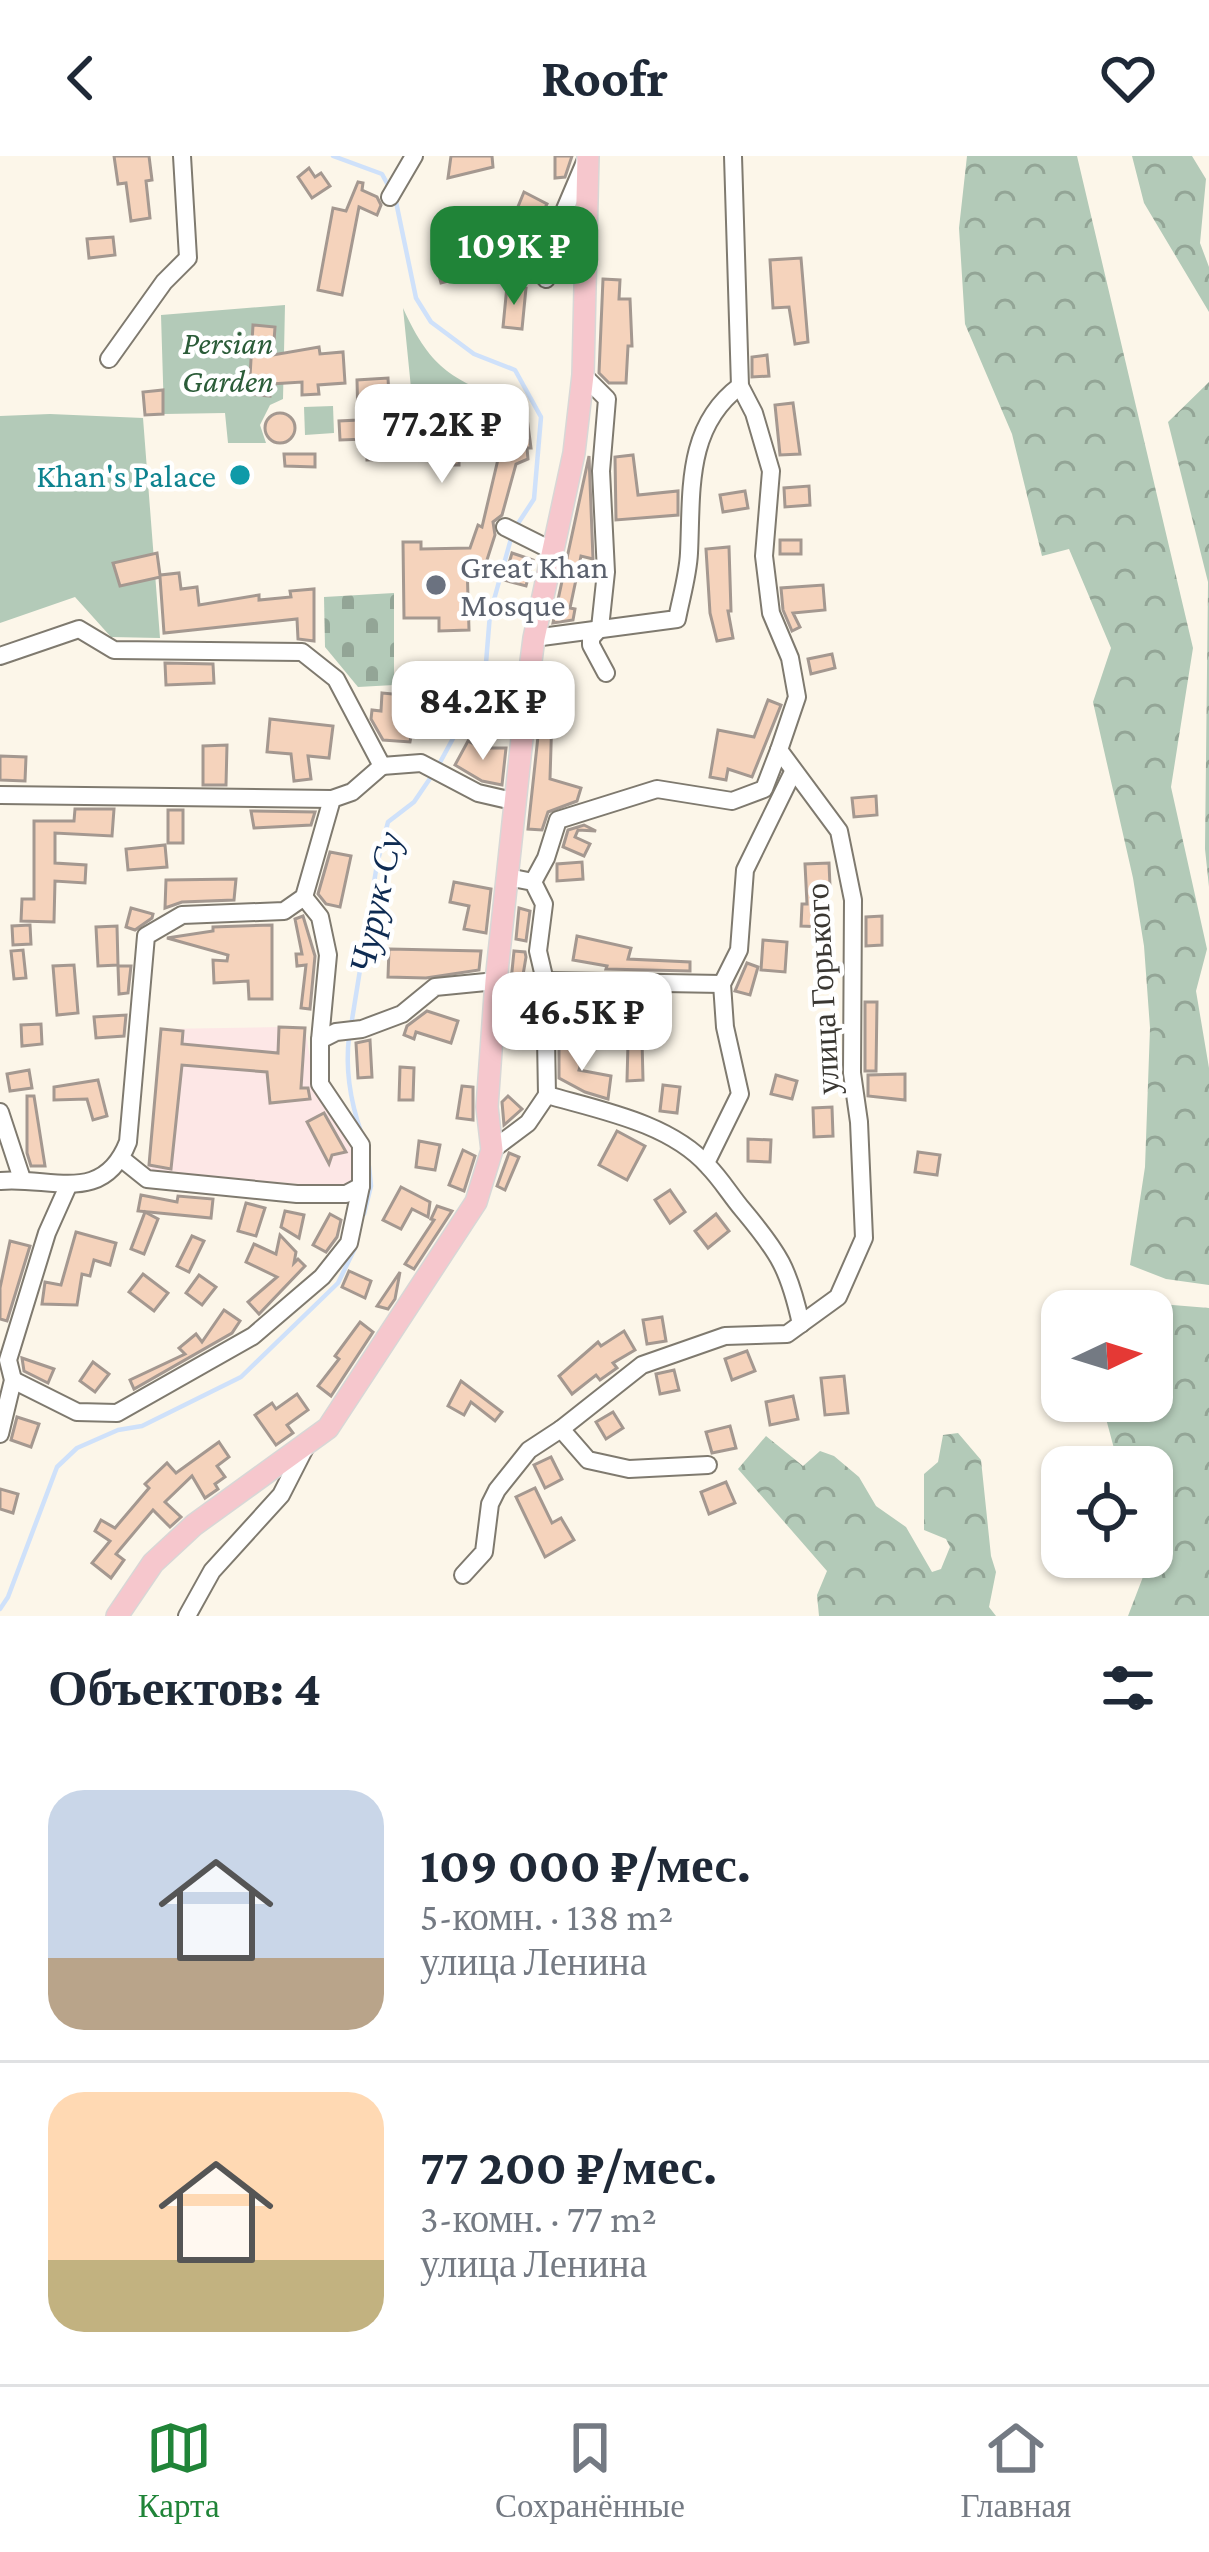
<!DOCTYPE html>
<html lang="ru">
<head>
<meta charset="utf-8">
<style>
	body { margin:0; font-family:"Crimson Pro",serif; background:#f2f2f3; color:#1f2937; height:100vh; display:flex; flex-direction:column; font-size:45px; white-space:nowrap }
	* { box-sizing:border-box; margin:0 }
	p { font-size:39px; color:#747a83 }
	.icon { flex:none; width:66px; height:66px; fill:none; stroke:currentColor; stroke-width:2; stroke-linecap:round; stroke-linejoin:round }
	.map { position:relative; height:1460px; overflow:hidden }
	.details { display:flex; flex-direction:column; background:#fff; flex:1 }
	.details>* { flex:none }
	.needle { width:78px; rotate:86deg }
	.fabs { position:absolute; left:1041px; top:1134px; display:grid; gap:24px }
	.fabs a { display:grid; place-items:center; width:132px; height:132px; border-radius:24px; background:#fff; box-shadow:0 3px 9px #0004; font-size:60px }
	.price { position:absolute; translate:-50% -102px; padding:0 27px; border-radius:24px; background:#fff; color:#222; font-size:39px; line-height:78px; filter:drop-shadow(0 3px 6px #0008) }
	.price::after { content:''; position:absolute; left:50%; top:72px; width:36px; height:27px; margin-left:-18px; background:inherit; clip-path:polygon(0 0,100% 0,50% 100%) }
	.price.on { background:#208438; color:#fff }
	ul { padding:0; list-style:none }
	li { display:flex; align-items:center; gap:36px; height:300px; padding:0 48px }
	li+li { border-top:3px solid #e0e1e3 }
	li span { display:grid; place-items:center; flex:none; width:336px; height:240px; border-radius:36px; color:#555 }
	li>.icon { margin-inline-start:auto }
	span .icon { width:144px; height:144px; fill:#fffc; stroke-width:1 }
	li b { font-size:51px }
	h2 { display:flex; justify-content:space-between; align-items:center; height:144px; padding:0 48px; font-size:51px }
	header { display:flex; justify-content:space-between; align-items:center; height:156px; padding:0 48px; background:#fff; font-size:54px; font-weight:700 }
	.tabs { display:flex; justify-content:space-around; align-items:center; height:168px; border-top:3px solid #e0e1e3; background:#fff; font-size:33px; color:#747a83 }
	.tabs a { display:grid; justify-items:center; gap:6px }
	.tabs .on { color:#208438 }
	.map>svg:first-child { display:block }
	.education { fill:#fde7e6 }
	.forest { fill:url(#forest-crowns) }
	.cemetery { fill:url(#cemetery-stones) }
	.park { fill:#b3cab8 }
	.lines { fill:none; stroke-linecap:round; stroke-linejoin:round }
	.stream { stroke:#cfe1fa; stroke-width:4.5 }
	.building { fill:#f5d3bc; stroke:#a49890; stroke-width:3 }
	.minor-casing { stroke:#7f7a6f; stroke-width:20 }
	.major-casing { stroke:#d8d7d6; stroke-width:24 }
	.minor { stroke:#fff; stroke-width:16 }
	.major { stroke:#f6c7cd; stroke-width:21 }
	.culture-dot { fill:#0f9aa8; stroke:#fff; stroke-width:4.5 }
	.worship-dot { fill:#6b7280; stroke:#fff; stroke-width:4.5 }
	.labels { text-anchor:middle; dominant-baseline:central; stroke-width:9; stroke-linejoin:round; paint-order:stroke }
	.park-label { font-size:33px; font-style:italic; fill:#2b5c38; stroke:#fff }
	.culture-label { font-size:33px; fill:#0d838f; stroke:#fff; text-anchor:end }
	.worship-label { font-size:33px; fill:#5b616d; stroke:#fff; text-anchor:start }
	.street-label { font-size:33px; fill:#3a3732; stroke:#fff }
	.water-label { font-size:36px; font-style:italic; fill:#0e2b52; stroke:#fff }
</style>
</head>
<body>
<header><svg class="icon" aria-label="back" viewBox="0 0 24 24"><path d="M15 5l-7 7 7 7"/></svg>Roofr<svg class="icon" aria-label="heart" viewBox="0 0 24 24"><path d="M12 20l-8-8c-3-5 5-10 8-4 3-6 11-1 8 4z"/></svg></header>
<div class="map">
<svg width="1209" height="1460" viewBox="0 0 1209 1460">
	<defs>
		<pattern id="forest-crowns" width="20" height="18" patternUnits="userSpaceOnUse" patternTransform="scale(3)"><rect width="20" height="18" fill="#b3cab8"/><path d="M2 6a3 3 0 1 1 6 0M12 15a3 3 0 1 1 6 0" fill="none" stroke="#93a596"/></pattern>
		<pattern id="cemetery-stones" width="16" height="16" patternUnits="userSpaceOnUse" patternTransform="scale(3)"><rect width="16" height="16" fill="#b3cab8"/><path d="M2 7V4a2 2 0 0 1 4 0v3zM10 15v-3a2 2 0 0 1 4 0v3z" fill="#93a596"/></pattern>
	</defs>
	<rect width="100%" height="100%" fill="#fcf6e9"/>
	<polygon class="education" points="279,871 305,872 316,937 354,997 351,1032 148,1016 161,873"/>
	<g class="forest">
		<polygon points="967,0 1077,0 1193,492 1171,631 1207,793 1196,835 1209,912 1209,1129 1166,1123 1130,1109 1145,1011 1150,872 1144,790 1133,722 1093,546 1111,492 1069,393 1042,400 1012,278 965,168 959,72"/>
		<polygon points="1132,0 1192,0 1206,23 1200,87 1209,111 1209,156 1144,47"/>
		<polygon points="1209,226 1209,731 1205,693 1208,426 1168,266"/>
		<polygon points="1124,1145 1209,1152 1209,1460 1128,1460 1146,1413 1143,1401 1152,1401 1152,1311 1119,1311 1105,1259 1107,1245 1152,1245 1152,1155 1122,1155"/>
		<polygon points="958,1277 981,1304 991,1400 996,1416 989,1451 996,1460 819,1460 817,1439 827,1415 738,1313 766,1280 803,1310 820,1295 834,1300 859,1321 876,1350 906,1371 932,1416 941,1413 950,1391 946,1383 924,1374 924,1318 938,1306 943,1279"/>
	</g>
	<polygon class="cemetery" points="394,437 394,529 358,531 325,491 324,441"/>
	<g class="park">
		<polygon points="285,149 283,243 270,249 260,269 266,287 228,287 225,257 164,258 161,159"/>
		<path d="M 403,152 C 435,223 459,223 526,254 L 511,257 L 490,247 L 413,252 Z"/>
		<polygon points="333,250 334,277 305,279 304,251"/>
		<polygon points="50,258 143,262 160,482 111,481 75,441 0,467 0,260"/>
	</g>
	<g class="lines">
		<g class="stream">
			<polyline points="333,0 382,18 389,31"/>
			<polyline points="395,41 416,142 431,166 474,198 515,214 541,261 534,343 517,369"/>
			<polyline points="437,612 470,551 486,507 490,458 512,379"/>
			<polyline points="351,870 377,708 388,666 414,646 431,621"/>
			<path d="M 349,881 C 345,914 350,944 361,976"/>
			<polyline points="364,1058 371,1030 369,1010"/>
			<polyline points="0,1453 8,1441 57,1311 77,1292 118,1274 142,1270 241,1221 338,1127 355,1092"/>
		</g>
	</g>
	<g class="building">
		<polygon points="114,0 149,0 152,24 146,25 150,62 131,65 126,27 118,28"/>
		<polygon points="451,0 492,0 493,11 448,22"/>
		<polygon points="555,0 572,0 565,21 555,22"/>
		<polygon points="309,12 315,21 321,17 330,30 312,42 298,21"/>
		<polygon points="358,26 363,27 362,34 377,41 381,49 377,59 359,51 342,139 318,134 333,52 346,55"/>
		<polygon points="524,36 547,48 513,117 494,109"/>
		<polygon points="113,81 115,99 89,102 87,83"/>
		<polygon points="470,95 476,118 441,127 435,104"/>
		<polygon points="801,102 808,186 795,188 789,151 773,152 770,104"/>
		<polygon points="603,123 620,124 619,143 630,143 632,190 628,190 626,227 609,227 599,217"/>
		<polygon points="507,130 526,132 522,173 503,171"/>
		<polygon points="253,169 275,171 273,199 319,191 320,198 343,196 345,227 318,229 319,238 302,239 302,226 271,228 270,240 249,238"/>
		<polygon points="767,199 769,220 752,221 752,201"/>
		<polygon points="388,222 389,241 413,240 413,252 471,251 471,247 490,247 490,261 526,254 531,292 527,292 528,303 516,308 502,359 493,366 495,379 486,407 467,408 469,474 439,475 439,462 404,462 403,386 421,386 421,393 470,392 478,369 482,371 499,299 459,299 459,309 441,309 441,298 425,298 425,285 390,286 390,303 367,304 366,283 340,284 339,265 358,264 357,224"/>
		<polygon points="163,234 163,258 145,259 143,236"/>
		<polygon points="793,247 800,298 780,299 775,249"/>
		<circle cx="280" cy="272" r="15"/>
		<polygon points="284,298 315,298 315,311 285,310"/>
		<polygon points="633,299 638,339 678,335 678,359 616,364 615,301"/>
		<polygon points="589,300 593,403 581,400 570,452 575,453 573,464 553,467"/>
		<polygon points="809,330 810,349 785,351 784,332"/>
		<polygon points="745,335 748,352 723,356 720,339"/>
		<rect x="780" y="384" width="21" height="14"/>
		<polygon points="729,391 731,455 728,455 733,482 717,485 710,457 706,393"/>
		<polygon points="157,397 160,419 179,417 181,433 197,431 199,449 259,439 259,444 291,441 290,435 314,433 314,485 298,483 297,463 164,477 160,421 120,430 113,407"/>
		<polygon points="512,397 533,404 526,430 504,424"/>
		<polygon points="823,429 825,454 793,457 800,471 792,475 783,454 781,432"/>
		<polygon points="832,498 835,512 811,518 808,503"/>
		<polygon points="165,507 213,508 214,527 166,529"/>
		<polygon points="544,525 553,526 550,623 581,632 577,645 548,656 542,674 528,673"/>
		<polygon points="382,537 404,539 404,554 419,555 417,580 411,580 410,586 383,584 371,563 372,554 381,555"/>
		<polygon points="768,544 781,549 752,621 728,613 726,624 710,621 718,574 754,581"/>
		<polygon points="270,563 333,570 329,602 308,600 311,623 294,625 291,598 267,596"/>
		<polygon points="468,585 481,592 506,592 502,629 482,625 455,609"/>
		<polygon points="227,589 226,629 203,629 203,590"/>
		<polygon points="0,600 26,601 25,625 0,624"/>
		<polygon points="876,640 877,659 854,661 852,642"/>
		<polygon points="75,653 114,653 112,680 55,677 55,707 86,709 85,727 55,725 54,766 21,765 22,743 34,743 34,665 74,665"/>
		<rect x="168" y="654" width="15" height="33"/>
		<polygon points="251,655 315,656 311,669 254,672"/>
		<polygon points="584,669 596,675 578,674 575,681 590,688 584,700 563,691 568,674"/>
		<polygon points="165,689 167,711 128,714 126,693"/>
		<polygon points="330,696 351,700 340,751 326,748 318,738"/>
		<polygon points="582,706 583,723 557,725 557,708"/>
		<polygon points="829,707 830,730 824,730 824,771 801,770 802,748 807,748 805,708"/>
		<polygon points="236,723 234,744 182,746 165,752 166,724"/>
		<polygon points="454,726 491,733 486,777 464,773 469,750 450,746"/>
		<polygon points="131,752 153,758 152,762 135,774 126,771"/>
		<polygon points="519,752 530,755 526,785 516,783"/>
		<polygon points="303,760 315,800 310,853 301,852 306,809 297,810 296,798 302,798 295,763"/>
		<polygon points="882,760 882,789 866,790 866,761"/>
		<polygon points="30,769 31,788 13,789 12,770"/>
		<polygon points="272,769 272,843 249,843 248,825 214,827 213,804 227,805 228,799 167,782 213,775 213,771"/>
		<polygon points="117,770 118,809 98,810 96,771"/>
		<polygon points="577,780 631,792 628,803 690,806 690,815 606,813 607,810 573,804"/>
		<polygon points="763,784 787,786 785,816 761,814"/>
		<polygon points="389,793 481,795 479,814 426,822 388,821"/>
		<polygon points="23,794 26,822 14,823 11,795"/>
		<polygon points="514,795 525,796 526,801 520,837 510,835"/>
		<polygon points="747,807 758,811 750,839 735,835"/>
		<polygon points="74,809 78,857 57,859 53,810"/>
		<polygon points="118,810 131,810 128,837 119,838"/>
		<polygon points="865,846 877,846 876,915 865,915"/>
		<polygon points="629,851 648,852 648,884 642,884 643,924 627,925"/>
		<polygon points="427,855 458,865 451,887 416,876 414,883 404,879 407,870"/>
		<polygon points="126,859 124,880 96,882 94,861"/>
		<polygon points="41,868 42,888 22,890 21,869"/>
		<polygon points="279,871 305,872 301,932 308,932 310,943 270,947 267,916 182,909 171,1013 149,1009 161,873 183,875 182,888 278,897"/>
		<polygon points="819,872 834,872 838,928 821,929"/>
		<polygon points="370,884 372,921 358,922 356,887"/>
		<polygon points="559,888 583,900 579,914 611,920 608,943 585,936 559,922"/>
		<polygon points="400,911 414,912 413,944 399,944"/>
		<polygon points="29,914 32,932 10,935 7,918"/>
		<polygon points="905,918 905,944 868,940 868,919"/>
		<polygon points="776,919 797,925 792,943 771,938"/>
		<polygon points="98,924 107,960 93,964 87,943 54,944 54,931"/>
		<polygon points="663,929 680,931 677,957 660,955"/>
		<polygon points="462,930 473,931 473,964 457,962"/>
		<polygon points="27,940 34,940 45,1010 31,1010 27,997"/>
		<polygon points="508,940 522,953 504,969 502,946"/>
		<polygon points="832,951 833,980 814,981 813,952"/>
		<polygon points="324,957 346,996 332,999 329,1008 307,966"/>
		<polygon points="617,975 645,990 627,1024 599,1009"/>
		<polygon points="748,983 771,984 770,1006 748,1005"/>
		<polygon points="419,985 440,989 435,1014 416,1011"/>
		<polygon points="463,994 475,1000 464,1035 449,1029"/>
		<polygon points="918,996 940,999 937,1019 915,1016"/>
		<polygon points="509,997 519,1001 505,1034 497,1030"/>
		<polygon points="401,1031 430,1046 428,1061 412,1053 401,1073 383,1064"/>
		<polygon points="670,1034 685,1056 670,1067 655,1044"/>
		<polygon points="141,1039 177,1046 178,1040 213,1043 211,1062 138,1055"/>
		<polygon points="246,1047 265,1052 256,1080 238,1075"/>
		<polygon points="437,1050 452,1055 414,1113 405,1108 434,1064 431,1063"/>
		<polygon points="285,1055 304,1059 299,1082 281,1071"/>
		<polygon points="145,1056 158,1063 144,1098 131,1093"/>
		<polygon points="330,1058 341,1064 337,1081 326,1096 313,1089"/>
		<polygon points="716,1058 729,1075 708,1092 695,1075"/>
		<polygon points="76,1076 116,1087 110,1109 94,1104 90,1120 82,1118 77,1149 42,1148 45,1126 61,1129"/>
		<polygon points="280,1079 296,1096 294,1107 298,1103 305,1110 259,1158 248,1146 277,1121 246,1106 254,1088 276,1098"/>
		<polygon points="192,1080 204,1085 189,1116 177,1110"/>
		<polygon points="10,1085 30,1090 7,1165 0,1163 0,1132"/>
		<polygon points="349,1115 371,1125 365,1142 342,1131"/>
		<polygon points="400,1116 395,1143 388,1153 377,1150"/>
		<polygon points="143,1118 168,1137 154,1155 129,1136"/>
		<polygon points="199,1119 216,1131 202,1149 186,1137"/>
		<polygon points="224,1154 240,1165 232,1177 134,1233 130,1224 185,1198 179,1192 196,1178 202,1186"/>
		<polygon points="662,1161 666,1185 647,1188 643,1164"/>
		<polygon points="360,1166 373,1176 331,1240 318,1230 339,1203 335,1200"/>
		<polygon points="624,1175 635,1194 613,1207 617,1212 600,1224 596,1219 572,1238 559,1220 598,1186 601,1190"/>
		<polygon points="747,1195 755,1215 732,1224 725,1203"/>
		<polygon points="22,1202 54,1213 48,1227 24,1215"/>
		<polygon points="93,1206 109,1218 95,1236 80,1225"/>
		<polygon points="674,1214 679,1234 660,1238 656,1218"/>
		<polygon points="844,1220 848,1257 825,1259 821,1222"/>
		<polygon points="461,1225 502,1256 495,1265 471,1246 464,1259 448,1250"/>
		<polygon points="297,1238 308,1254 287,1269 293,1277 276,1289 255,1259 272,1247 276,1253"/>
		<polygon points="793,1240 798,1263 770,1269 766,1246"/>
		<polygon points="613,1256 623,1272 606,1283 596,1266"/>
		<polygon points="17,1261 39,1268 31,1291 11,1284"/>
		<polygon points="730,1270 736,1292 712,1297 706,1276"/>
		<polygon points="219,1286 229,1301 217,1310 225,1321 215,1328 218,1333 205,1342 192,1320 165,1346 181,1361 170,1371 153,1354 116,1398 124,1404 111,1422 92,1407 110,1385 95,1375 101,1364 115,1372 149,1332 145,1328 167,1307 176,1317"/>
		<polygon points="551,1301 562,1323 545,1332 534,1309"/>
		<polygon points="726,1326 735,1347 709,1358 701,1336"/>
		<polygon points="535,1332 552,1367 561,1362 574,1384 545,1401 516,1341"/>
		<polygon points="0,1333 18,1338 13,1357 0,1353"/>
	</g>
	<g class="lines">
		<g class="minor-casing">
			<g id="minor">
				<polyline points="390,41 414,0"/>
				<polyline points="546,123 557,72 585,6"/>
				<polyline points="109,203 164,126 188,102 182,0"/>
				<polyline points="583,219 607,243 601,315 606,416 600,472 591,482 591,489 606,517"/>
				<polyline points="505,371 553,395"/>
				<path d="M 534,482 L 677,463 C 681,442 688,419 689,397 C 692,336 685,271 740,230"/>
				<polyline points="0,500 79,473 114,494 302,496 336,523 382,610"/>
				<polyline points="382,610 421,607 478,637 517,646"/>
				<polyline points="0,639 332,643"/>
				<polyline points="508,721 533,726 544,748 538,795 545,825 547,939"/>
				<polyline points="533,726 546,702 558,664 657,633 732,645 764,633 779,594"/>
				<polyline points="545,825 722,828"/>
				<polyline points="320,884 336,876 362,873 402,858 435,831 496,825"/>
				<polyline points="0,956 22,1023"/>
				<path d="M 492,994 L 528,967 L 547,939 C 599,954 670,967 708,1010 C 721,1023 731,1040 743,1054 C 779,1097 789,1113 801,1168"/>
				<polyline points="122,1003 147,1023 297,1038 346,1038 361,1030"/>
				<polyline points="706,1007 740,938 725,871 722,828 739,794 745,714 793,616"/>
				<path d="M 0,1025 C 51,1020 103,1050 128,986 L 146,780 L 182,759 L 284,755 L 304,741 L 332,643 L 352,636 L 382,610"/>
				<polyline points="13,1224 77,1256 117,1257 253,1180 322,1121 349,1087 361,1030 361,989 320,928 320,884 328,799 320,761 304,741"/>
				<polyline points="561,1273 588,1304 629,1313 708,1309"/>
				<polyline points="0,1278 13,1224 8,1204 47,1077 68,1030"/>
				<polyline points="463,1419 484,1396 490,1348 497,1334 529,1294 561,1273 642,1209 725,1180 787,1178 838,1141 864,1082 859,966 852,917 853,744 839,675 779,594 797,541 790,502 771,457 764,400 771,315 754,257 740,230 733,0"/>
				<polyline points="187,1460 212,1415 281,1339 306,1290"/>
			</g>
		</g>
		<g class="major-casing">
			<polyline id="major" points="117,1460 153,1407 194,1369 328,1272 476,1046 492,994 487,951 496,825 527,536 534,482 574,297 583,219 588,0"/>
		</g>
		<use href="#minor" class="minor"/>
		<use href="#major" class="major"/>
	</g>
	<circle class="culture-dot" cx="240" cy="319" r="12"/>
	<circle class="worship-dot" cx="436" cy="429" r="12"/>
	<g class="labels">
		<g class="park-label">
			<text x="228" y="186">Persian<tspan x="228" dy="38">Garden</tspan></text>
		</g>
		<g class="culture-label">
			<text x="216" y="319">Khan's Palace</text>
		</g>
		<g class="worship-label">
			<text x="460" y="410">Great Khan<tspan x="460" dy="38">Mosque</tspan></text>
		</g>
		<g class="street-label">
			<text transform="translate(822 833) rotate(-93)">улица Горького</text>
		</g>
		<g class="water-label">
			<text transform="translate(376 747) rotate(-78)">Чурук-Су</text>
		</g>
	</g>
</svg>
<div class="fabs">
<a><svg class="needle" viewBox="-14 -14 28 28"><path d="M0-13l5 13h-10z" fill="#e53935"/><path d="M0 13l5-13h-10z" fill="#747a83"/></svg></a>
<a><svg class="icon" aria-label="locate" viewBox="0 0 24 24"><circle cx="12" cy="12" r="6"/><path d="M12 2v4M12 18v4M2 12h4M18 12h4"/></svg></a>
</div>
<b class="price on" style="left:514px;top:152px">109K ₽</b>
<b class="price" style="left:442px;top:330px">77.2K ₽</b>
<b class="price" style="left:483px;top:607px">84.2K ₽</b>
<b class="price" style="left:582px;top:918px">46.5K ₽</b>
</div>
<section class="details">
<h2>Объектов: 4<svg class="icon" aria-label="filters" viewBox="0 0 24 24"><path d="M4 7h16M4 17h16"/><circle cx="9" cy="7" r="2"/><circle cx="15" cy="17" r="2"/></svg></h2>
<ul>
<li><span style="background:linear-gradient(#c9d6e8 70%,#b9a48a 0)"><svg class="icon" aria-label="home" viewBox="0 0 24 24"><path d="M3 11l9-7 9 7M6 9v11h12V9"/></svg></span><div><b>109 000 ₽/мес.</b><p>5-комн. · 138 m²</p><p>улица Ленина</p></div></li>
<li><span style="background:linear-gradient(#ffd9b3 70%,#c2b280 0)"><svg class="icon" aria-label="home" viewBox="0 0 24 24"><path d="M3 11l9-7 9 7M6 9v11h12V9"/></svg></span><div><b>77 200 ₽/мес.</b><p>3-комн. · 77 m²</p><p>улица Ленина</p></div></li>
</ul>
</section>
<nav class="tabs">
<a class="on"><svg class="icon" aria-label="map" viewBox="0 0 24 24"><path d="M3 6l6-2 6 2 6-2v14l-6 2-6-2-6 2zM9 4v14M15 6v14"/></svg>Карта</a>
<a><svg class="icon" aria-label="saved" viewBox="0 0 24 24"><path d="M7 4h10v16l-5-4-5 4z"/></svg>Сохранённые</a>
<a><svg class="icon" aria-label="home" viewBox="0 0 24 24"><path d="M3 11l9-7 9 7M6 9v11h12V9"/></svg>Главная</a>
</nav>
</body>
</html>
